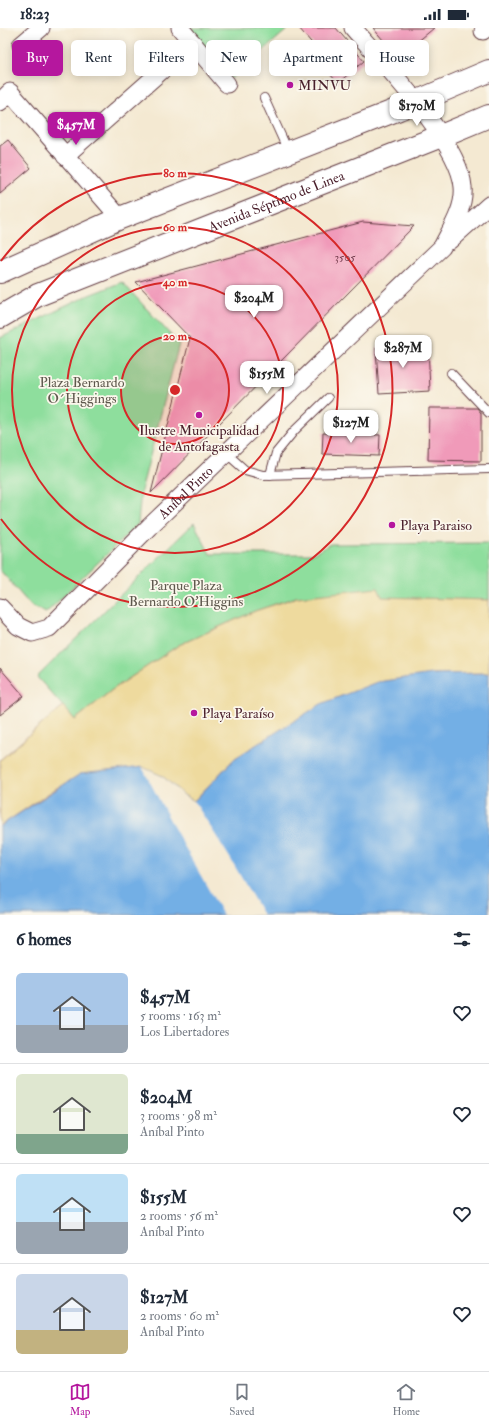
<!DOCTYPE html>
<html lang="en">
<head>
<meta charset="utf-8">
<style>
	body { margin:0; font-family:"IM FELL Double Pica",serif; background:#f6f6f7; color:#1f2937; height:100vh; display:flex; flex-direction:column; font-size:15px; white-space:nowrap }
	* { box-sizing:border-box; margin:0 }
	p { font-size:13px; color:#747a83 }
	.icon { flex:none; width:22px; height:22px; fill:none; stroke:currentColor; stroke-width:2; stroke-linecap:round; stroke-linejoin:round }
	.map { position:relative; height:887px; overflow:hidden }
	.details { display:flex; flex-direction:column; background:#fff; flex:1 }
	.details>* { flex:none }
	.hud { position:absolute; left:12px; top:12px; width:465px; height:36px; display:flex; gap:8px }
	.price { position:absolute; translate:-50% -34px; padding:0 9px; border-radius:8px; background:#fff; color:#222; font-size:13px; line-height:26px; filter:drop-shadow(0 1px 2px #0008) }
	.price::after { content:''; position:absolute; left:50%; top:24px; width:12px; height:9px; margin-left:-6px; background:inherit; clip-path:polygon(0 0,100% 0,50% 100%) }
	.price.active { background:#b5179e; color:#fff }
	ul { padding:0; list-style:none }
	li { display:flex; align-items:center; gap:12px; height:100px; padding:0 16px }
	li+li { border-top:1px solid #e0e1e3 }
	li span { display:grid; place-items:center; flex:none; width:112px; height:80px; border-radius:6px; color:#555 }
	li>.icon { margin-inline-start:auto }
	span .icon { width:48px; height:48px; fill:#fffc; stroke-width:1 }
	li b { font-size:17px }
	h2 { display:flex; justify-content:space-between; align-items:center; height:48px; padding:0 16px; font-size:17px }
	.tag { padding:0 14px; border-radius:6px; background:#fff; box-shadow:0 2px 10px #0003; font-size:14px; line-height:36px }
	.tag.active { background:#b5179e; color:#fff }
	.status { display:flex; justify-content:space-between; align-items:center; height:28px; padding:0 20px; background:#fff; direction:ltr }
	.status svg { height:11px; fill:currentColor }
	.tab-bar { display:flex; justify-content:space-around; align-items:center; height:56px; border-top:1px solid #e0e1e3; background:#fff; font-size:11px; color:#747a83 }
	.tab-bar a { display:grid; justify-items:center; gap:2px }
	.tab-bar .active { color:#b5179e }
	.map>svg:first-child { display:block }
	.green { fill:#8ede9d; stroke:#6c7e64 }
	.sand { fill:#eeda9e; stroke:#9c7c64 }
	.water { fill:#73afe5; stroke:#5e6788 }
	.pier { fill:#f4e9d2 }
	.building { fill:#f09ab9 }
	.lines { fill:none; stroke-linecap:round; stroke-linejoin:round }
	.lane-casing { stroke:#643d44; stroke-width:10 }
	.street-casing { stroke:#643d44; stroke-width:19 }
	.highway-casing { stroke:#643d44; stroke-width:24 }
	.lane { stroke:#fff; stroke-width:8 }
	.street { stroke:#fff; stroke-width:17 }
	.highway { stroke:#fff; stroke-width:22 }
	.ring { fill:none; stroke:#d62828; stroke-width:2 }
	.poi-dot { fill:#b5179e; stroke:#fbf7ec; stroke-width:1.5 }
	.labels { text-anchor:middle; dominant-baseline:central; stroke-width:3.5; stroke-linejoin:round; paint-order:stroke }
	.number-label { font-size:12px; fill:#743e4e }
	.poi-label { font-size:14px; fill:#4a1f2b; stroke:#fbf7ec; text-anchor:start }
	.street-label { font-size:14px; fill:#4a1f2b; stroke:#fbf7ec }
	.park-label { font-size:14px; fill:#5e584d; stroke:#fbf7ec }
	.centre { fill:#d62828; stroke:#fbf7ec; stroke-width:2 }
	.ring-label { font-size:12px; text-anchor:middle; font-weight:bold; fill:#d62828; stroke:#fbf7ec; stroke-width:3.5; stroke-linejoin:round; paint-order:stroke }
</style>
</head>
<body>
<div class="status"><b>18:23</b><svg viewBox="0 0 49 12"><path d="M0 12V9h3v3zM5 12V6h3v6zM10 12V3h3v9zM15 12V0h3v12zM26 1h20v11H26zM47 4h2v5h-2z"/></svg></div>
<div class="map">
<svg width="489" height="887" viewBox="0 0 489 887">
	<rect width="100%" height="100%" fill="#fbf7ec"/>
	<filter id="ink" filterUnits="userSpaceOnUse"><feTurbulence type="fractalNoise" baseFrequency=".025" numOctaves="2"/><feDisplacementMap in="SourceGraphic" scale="8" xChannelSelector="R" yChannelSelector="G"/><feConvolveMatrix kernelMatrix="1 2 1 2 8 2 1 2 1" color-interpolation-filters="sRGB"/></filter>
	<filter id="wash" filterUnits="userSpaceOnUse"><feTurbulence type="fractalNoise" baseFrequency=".012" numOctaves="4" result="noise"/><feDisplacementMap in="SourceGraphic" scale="16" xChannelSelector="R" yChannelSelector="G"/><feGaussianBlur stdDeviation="0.9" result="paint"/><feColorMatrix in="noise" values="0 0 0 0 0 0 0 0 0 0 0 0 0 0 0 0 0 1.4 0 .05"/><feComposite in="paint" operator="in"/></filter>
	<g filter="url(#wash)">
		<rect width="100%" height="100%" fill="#f4e9d2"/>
		<g class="green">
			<polygon points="186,0 289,0 231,51"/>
			<polygon points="122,254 179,316 141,463 138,496 46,585 31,578 0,542 0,310 89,267"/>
			<polygon points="194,495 210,526 312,526 331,516 489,515 489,572 296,569 255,583 179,617 112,662 75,692 37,649"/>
		</g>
		<polygon class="sand" points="378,560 382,569 489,572 489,645 431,646 235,730 194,773 185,768 58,759 0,798 0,732 63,678 75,692 112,662 179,617 255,583 297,569"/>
		<polygon class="water" points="489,645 489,887 0,887 0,798 80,746 142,739 162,748 185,768 194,773 235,730 321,676 377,654 431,646"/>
		<polygon class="pier" points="142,739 162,748 185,768 194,773 230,830 263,887 223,887 173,798"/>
		<g id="blocks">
			<g class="building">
				<polygon points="299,0 336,0 364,33 338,55 328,44 333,40"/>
				<polygon points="373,0 434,0 410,20 411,21 399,31"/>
				<polygon points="8,112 31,140 0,166 0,118"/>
				<polygon points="363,194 414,198 151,465 190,310 136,254"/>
				<polygon points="428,317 430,363 379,366 376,320"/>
				<polygon points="429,380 477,380 481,385 481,433 428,432"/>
				<polygon points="323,405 380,407 379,428 322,426"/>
				<polygon points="0,640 24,668 0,687"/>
			</g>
		</g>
	</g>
	<g filter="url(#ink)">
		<use href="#blocks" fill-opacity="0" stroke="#643d44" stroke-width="1"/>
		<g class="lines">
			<g class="lane-casing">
				<g id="lane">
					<polyline points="264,70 288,123"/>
					<polyline points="451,345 489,385"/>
					<polyline points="226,425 245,442 263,447 489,441"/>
					<polyline points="270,447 276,425 294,403 328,370"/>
				</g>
			</g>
			<g class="street-casing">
				<g id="street">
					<polyline points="180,0 227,56"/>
					<polyline points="483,3 486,0"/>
					<polyline points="21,17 41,0"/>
					<polyline points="0,74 10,64 120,190"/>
					<polyline points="65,128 193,15"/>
					<polyline points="449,213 489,177"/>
					<path id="s1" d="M 0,579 L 18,598 L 32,605 L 49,600 L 149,499 L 442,219 C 451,201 465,180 463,159 C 460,115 383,35 353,0"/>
				</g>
			</g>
			<g class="highway-casing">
				<g id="highway">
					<polyline points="0,244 120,190 399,81 489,43"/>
					<path id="s2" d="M 0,289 L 38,267 L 441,108 L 489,88"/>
				</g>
			</g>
			<use href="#lane" class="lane"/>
			<use href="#street" class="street"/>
			<use href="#highway" class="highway"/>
		</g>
	</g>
	<circle cx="175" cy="362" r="54" fill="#d62828" fill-opacity=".12"/>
	<g class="ring">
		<circle cx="175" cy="362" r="54"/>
		<circle cx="175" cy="362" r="108"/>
		<circle cx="175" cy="362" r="163"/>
		<path d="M1 233A217 217 0 1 1 1 491"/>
	</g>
	<g class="poi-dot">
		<circle cx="290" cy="57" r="4"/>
		<circle cx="199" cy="387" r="4"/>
		<circle cx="392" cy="497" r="4"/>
		<circle cx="194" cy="685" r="4"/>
	</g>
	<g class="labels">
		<g class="number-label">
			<text x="345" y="229">3505</text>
		</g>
		<g class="poi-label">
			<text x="298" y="57">MINVU</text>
			<text x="199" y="402" text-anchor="middle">Ilustre Municipalidad<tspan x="199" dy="16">de Antofagasta</tspan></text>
			<text x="400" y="497">Playa Paraiso</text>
			<text x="202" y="685">Playa Paraíso</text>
		</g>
		<g class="street-label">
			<text stroke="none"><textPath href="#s2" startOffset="300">Avenida Séptimo de Linea</textPath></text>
			<text stroke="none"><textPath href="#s1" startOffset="252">Aníbal Pinto</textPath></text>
		</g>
		<g class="park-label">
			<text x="82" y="354">Plaza Bernardo<tspan x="82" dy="16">O´Higgings</tspan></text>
			<text x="186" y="557">Parque Plaza<tspan x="186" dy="16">Bernardo O'Higgins</tspan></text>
		</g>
	</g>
	<circle cx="175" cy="362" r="6" class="centre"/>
	<g class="ring-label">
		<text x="175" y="149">80 m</text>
		<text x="175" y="203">60 m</text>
		<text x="175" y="258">40 m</text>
		<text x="175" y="312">20 m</text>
	</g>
</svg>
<b class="price" style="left:417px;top:99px">$170M</b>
<b class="price active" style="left:76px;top:118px">$457M</b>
<b class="price" style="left:254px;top:291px">$204M</b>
<b class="price" style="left:403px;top:341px">$287M</b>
<b class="price" style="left:267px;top:367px">$155M</b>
<b class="price" style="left:351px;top:416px">$127M</b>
<div class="hud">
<a class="tag active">Buy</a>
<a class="tag">Rent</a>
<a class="tag">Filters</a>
<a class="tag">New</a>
<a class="tag">Apartment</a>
<a class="tag">House</a>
</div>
</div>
<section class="details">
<h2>6 homes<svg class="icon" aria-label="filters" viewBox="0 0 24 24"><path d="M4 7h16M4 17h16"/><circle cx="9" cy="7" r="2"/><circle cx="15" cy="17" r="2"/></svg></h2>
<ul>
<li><span style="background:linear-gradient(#a9c7e8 65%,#9aa5b1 0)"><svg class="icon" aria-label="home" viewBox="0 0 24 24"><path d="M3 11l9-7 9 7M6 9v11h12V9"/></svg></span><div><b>$457M</b><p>5 rooms · 163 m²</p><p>Los Libertadores</p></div><svg class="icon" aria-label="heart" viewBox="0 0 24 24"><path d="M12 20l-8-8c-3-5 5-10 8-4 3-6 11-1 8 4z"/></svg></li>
<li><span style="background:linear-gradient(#dfe7d0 75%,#7fa58c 0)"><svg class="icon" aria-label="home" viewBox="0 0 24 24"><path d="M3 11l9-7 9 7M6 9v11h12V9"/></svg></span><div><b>$204M</b><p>3 rooms · 98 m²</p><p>Aníbal Pinto</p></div><svg class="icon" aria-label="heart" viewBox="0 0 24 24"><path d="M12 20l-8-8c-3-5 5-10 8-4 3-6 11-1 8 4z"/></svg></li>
<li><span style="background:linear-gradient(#bfe0f5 60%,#9aa5b1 0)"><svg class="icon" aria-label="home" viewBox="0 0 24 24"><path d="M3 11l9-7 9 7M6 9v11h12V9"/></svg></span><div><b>$155M</b><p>2 rooms · 56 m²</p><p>Aníbal Pinto</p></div><svg class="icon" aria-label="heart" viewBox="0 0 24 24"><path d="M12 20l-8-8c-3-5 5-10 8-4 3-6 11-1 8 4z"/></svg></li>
<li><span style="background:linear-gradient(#c9d6e8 70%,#c2b280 0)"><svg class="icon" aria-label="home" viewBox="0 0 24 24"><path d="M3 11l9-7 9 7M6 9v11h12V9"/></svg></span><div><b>$127M</b><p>2 rooms · 60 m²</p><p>Aníbal Pinto</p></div><svg class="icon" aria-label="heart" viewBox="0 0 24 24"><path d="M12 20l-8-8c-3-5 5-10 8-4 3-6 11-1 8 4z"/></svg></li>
</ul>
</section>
<nav class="tab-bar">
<a class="active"><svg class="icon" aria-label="map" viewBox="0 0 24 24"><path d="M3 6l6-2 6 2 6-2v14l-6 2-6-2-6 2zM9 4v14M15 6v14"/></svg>Map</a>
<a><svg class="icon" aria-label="saved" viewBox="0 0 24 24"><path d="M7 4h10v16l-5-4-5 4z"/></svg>Saved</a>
<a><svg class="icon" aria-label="home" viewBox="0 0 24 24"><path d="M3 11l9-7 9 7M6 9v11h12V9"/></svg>Home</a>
</nav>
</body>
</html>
